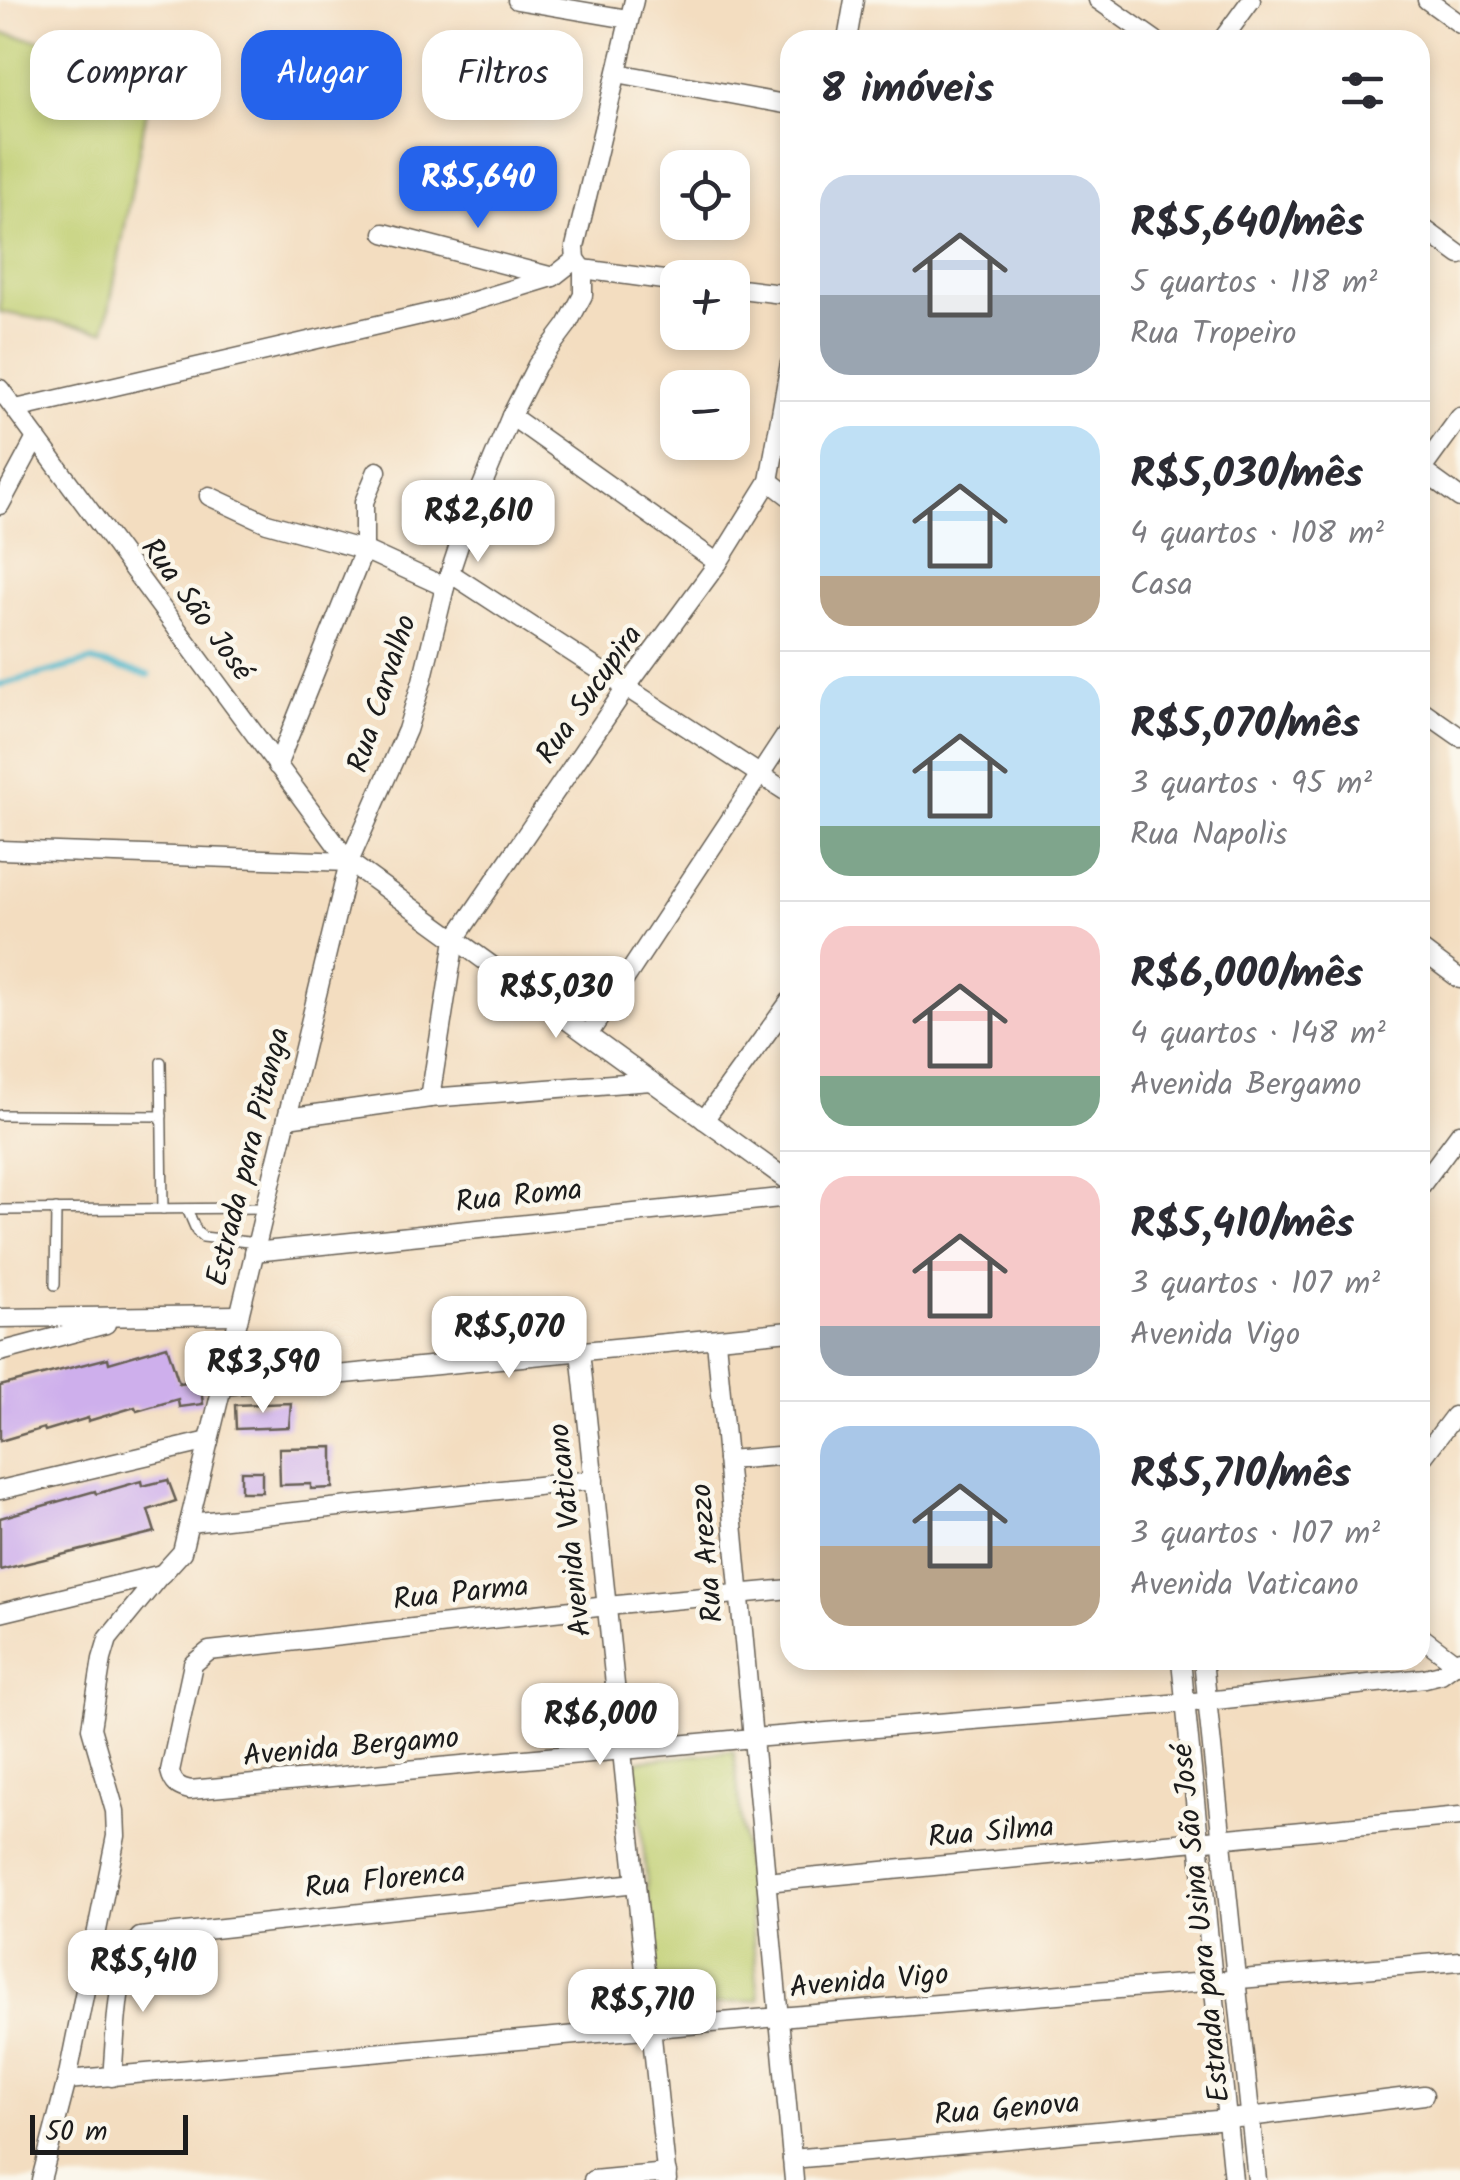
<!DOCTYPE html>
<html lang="pt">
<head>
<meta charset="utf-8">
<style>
	body { margin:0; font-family:Kalam,sans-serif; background:#f7f7f7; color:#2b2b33; height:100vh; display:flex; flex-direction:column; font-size:38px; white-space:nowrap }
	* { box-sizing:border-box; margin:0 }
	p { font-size:32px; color:#7c7c81 }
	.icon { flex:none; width:55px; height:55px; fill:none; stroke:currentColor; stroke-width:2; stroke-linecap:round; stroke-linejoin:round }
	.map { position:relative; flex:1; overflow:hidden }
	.side { position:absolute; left:780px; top:30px; width:650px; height:1640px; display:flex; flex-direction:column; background:#fff; border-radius:30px; box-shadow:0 5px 15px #0003 }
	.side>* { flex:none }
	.hud { position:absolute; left:30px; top:30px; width:600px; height:90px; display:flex; gap:20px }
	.buttons { position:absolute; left:660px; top:150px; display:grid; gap:20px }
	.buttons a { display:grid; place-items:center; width:90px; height:90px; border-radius:20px; background:#fff; box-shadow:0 5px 15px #0003; font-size:50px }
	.scale { position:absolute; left:30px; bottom:25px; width:158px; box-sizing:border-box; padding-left:10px; border:5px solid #1c1c1c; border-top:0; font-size:28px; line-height:35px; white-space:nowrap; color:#1c1c1c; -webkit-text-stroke:8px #fbf7ec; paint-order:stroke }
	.price { position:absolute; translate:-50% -85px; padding:0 22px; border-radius:20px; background:#fff; color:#222; font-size:32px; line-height:65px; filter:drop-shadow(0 2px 5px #0008) }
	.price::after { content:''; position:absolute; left:50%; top:60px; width:30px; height:22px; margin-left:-15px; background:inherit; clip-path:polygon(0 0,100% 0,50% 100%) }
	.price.on { background:#2563eb; color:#fff }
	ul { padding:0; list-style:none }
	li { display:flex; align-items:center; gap:30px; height:250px; padding:0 40px }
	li+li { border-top:2px solid #e1e1e2 }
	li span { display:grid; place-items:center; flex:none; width:280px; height:200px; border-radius:30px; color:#555 }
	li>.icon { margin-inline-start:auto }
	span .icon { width:120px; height:120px; fill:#fffc; stroke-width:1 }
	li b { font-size:42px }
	h2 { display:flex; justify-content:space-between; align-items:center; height:120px; padding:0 40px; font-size:42px }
	.pill { padding:0 35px; border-radius:30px; background:#fff; box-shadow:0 5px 15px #0003; font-size:35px; line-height:90px }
	.pill.on { background:#2563eb; color:#fff }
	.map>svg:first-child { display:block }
	.green { fill:#bfce70; stroke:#6e7546; stroke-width:2.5 }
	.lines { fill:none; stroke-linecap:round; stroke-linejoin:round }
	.stream { stroke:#4bb5c9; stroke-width:6 }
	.building { fill:#ceafec }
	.service-casing { stroke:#676055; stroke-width:12 }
	.minor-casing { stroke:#676055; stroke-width:21 }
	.service { stroke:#fff; stroke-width:9 }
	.minor { stroke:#fff; stroke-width:18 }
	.labels { text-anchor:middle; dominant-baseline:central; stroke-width:9; stroke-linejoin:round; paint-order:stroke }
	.street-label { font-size:30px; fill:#1c1c1c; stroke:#fbf7ec }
</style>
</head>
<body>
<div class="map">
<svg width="1460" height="2180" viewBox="0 0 1460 2180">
	<rect width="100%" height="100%" fill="#fbf7ec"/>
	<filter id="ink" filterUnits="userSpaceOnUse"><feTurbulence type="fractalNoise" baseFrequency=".01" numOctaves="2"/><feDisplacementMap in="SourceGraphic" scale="20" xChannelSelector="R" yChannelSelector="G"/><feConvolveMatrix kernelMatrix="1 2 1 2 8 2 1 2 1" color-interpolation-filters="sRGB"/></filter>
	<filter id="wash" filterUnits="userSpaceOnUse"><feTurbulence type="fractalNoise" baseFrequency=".0048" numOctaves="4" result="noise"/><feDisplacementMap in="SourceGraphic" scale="40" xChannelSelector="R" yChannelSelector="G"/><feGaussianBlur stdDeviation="2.25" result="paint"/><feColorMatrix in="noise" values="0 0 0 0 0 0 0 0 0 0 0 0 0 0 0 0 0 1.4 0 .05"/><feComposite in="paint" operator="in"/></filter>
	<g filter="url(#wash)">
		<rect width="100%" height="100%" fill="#f3ddc0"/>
		<g class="green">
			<polygon points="0,33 156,62 105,331 0,312"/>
			<polygon points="734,1751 759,2000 659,2010 635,1761"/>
		</g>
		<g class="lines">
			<polyline class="stream" points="0,685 91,661 149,675"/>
		</g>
		<g id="blocks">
			<g class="building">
				<polygon points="167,1346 179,1383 200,1380 203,1404 179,1407 178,1399 137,1411 135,1407 88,1421 88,1418 45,1431 44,1428 0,1441 0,1386 108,1358 109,1363"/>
				<polygon points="291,1403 289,1427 236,1429 235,1405"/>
				<polygon points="333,1447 333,1488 311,1489 311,1484 280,1485 279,1448"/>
				<rect x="241" y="1471" width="21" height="21"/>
				<polygon points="168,1480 176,1501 148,1510 155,1532 0,1570 0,1518 95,1491 96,1494 141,1481 142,1486"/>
			</g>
		</g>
	</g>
	<g filter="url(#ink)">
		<use href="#blocks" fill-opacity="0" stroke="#676055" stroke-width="2.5"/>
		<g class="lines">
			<g class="service-casing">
				<g id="service">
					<polyline points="161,1062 163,1209"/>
					<polyline points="0,1115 162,1116"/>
					<polyline points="187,1209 197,1232 203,1237 257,1243"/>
					<polyline points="0,1210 265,1208"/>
					<polyline points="55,1285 56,1209"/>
				</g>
			</g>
			<g class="minor-casing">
				<g id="minor">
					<polyline points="517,0 628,19"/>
					<polyline points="1098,0 1155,40"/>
					<polyline points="1427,0 1460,24"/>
					<polyline points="847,40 854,0"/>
					<polyline points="1222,40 1251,0"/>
					<polyline points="617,73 790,105"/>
					<polyline points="1420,226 1460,255"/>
					<polyline points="384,233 553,277 576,259"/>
					<polyline points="583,269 678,282"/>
					<polyline points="732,288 790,295"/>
					<polyline points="0,389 349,862 790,1182"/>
					<polyline points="16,409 451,308 553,277"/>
					<polyline points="511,416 718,563"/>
					<polyline points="1420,469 1460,498"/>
					<polyline points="1420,472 1460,417"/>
					<polyline points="769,481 790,497"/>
					<polyline points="209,496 267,523 364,550 364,502 377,471"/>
					<polyline points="0,505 36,438"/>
					<polyline points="450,573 790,794"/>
					<polyline points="1420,709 1460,737"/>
					<polyline points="277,766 364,550 445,587"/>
					<polyline points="0,850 349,862"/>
					<polyline points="1420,949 1460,979"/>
					<polyline points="588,1035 790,729"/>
					<polyline points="430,1098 455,939 626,688 718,563 769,481 790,363"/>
					<polyline points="287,1118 430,1098 651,1081"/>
					<polyline points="704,1120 790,1001"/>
					<polyline points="1420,1187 1460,1133"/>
					<polyline points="254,1252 790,1197"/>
					<polyline points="0,1318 239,1315"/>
					<polyline points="716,1340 794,2180"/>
					<polyline points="580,1351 667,2180"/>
					<polyline points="0,1352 106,1324"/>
					<polyline points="222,1386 790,1331"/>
					<polyline points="727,1460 790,1455"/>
					<polyline points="1420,1461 1454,1416"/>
					<polyline points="0,1490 209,1441"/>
					<polyline points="189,1523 594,1480"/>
					<path d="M 790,1589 L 607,1606 L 209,1651 L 193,1664 L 170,1771 C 173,1784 178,1787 190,1790 L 753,1738 L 1206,1701 L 1425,1678 L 1441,1674 L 1460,1660"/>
					<polyline points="0,1613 162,1574 182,1552 349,862 407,730 422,681 445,587 465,527 511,416 537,365 567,325 583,295 583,269 576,259 575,247 634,0"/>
					<polyline points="1420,1636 1457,1664"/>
					<polyline points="1181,1660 1233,2180"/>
					<polyline points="1203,1660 1257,2180"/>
					<polyline points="766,1882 1460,1816"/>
					<path d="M 112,2077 C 116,2039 115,1964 140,1937 L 636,1883"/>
					<polyline points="67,2080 779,2017 1460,1961"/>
					<polyline points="792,2159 1249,2117 1424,2095"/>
					<polyline points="41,2180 67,2080 116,1836 115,1811 91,1728 102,1659 108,1639 161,1574"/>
					<polyline points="593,2180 667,2173"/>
				</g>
			</g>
			<use href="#service" class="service"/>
			<use href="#minor" class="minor"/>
		</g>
	</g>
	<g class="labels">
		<g class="street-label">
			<text transform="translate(196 610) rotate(54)">Rua São José</text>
			<text transform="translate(383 694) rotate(-72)">Rua Carvalho</text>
			<text transform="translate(590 695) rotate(-55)">Rua Sucupira</text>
			<text transform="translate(249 1157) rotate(-76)">Estrada para Pitanga</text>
			<text transform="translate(519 1197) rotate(-6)">Rua Roma</text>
			<text transform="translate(571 1530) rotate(-96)">Avenida Vaticano</text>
			<text transform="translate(708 1553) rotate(-95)">Rua Arezzo</text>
			<text transform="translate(461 1594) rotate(-6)">Rua Parma</text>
			<text transform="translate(351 1748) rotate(-5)">Avenida Bergamo</text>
			<text transform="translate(991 1833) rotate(-5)">Rua Silma</text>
			<text transform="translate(385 1881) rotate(-6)">Rua Florenca</text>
			<text transform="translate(1202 1923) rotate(-96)">Estrada para Usina São José</text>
			<text transform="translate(869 1982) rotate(-5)">Avenida Vigo</text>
			<text transform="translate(1007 2110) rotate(-5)">Rua Genova</text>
		</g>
	</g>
</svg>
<div class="buttons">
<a><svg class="icon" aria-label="locate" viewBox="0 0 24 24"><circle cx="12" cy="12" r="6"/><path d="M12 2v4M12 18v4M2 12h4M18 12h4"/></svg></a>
<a>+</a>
<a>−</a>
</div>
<div class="scale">50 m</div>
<b class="price on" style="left:478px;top:231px">R$5,640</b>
<b class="price" style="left:478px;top:565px">R$2,610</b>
<b class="price" style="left:556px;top:1041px">R$5,030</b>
<b class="price" style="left:509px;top:1381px">R$5,070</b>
<b class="price" style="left:263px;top:1416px">R$3,590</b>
<b class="price" style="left:600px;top:1768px">R$6,000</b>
<b class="price" style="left:143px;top:2015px">R$5,410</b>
<b class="price" style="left:642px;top:2054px">R$5,710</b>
<div class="hud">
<a class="pill">Comprar</a>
<a class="pill on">Alugar</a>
<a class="pill">Filtros</a>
</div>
<section class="side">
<h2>8 imóveis<svg class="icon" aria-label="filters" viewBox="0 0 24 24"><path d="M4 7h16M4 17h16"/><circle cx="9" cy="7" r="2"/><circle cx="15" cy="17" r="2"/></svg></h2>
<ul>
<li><span style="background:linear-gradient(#c9d6e8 60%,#9aa5b1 0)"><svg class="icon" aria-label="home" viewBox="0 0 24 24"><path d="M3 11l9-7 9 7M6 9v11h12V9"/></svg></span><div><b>R$5,640/mês</b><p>5 quartos · 118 m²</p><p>Rua Tropeiro</p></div></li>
<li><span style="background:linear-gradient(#bfe0f5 75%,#b9a48a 0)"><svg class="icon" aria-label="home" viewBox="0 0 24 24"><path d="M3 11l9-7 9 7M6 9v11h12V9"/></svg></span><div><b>R$5,030/mês</b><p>4 quartos · 108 m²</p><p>Casa</p></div></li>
<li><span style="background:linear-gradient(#bfe0f5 75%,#7fa58c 0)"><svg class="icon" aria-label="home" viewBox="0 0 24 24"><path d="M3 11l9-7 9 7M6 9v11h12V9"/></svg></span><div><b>R$5,070/mês</b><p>3 quartos · 95 m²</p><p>Rua Napolis</p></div></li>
<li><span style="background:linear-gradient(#f6c9c9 75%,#7fa58c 0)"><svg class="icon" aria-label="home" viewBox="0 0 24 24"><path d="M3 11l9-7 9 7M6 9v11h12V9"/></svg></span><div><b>R$6,000/mês</b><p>4 quartos · 148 m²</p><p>Avenida Bergamo</p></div></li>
<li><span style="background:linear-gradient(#f6c9c9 75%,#9aa5b1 0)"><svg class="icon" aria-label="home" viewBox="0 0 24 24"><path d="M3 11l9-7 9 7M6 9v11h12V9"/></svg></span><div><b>R$5,410/mês</b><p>3 quartos · 107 m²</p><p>Avenida Vigo</p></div></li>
<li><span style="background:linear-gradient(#a9c7e8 60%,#b9a48a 0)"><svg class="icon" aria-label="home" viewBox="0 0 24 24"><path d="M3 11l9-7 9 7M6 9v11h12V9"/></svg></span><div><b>R$5,710/mês</b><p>3 quartos · 107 m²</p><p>Avenida Vaticano</p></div></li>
</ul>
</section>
</div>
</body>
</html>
